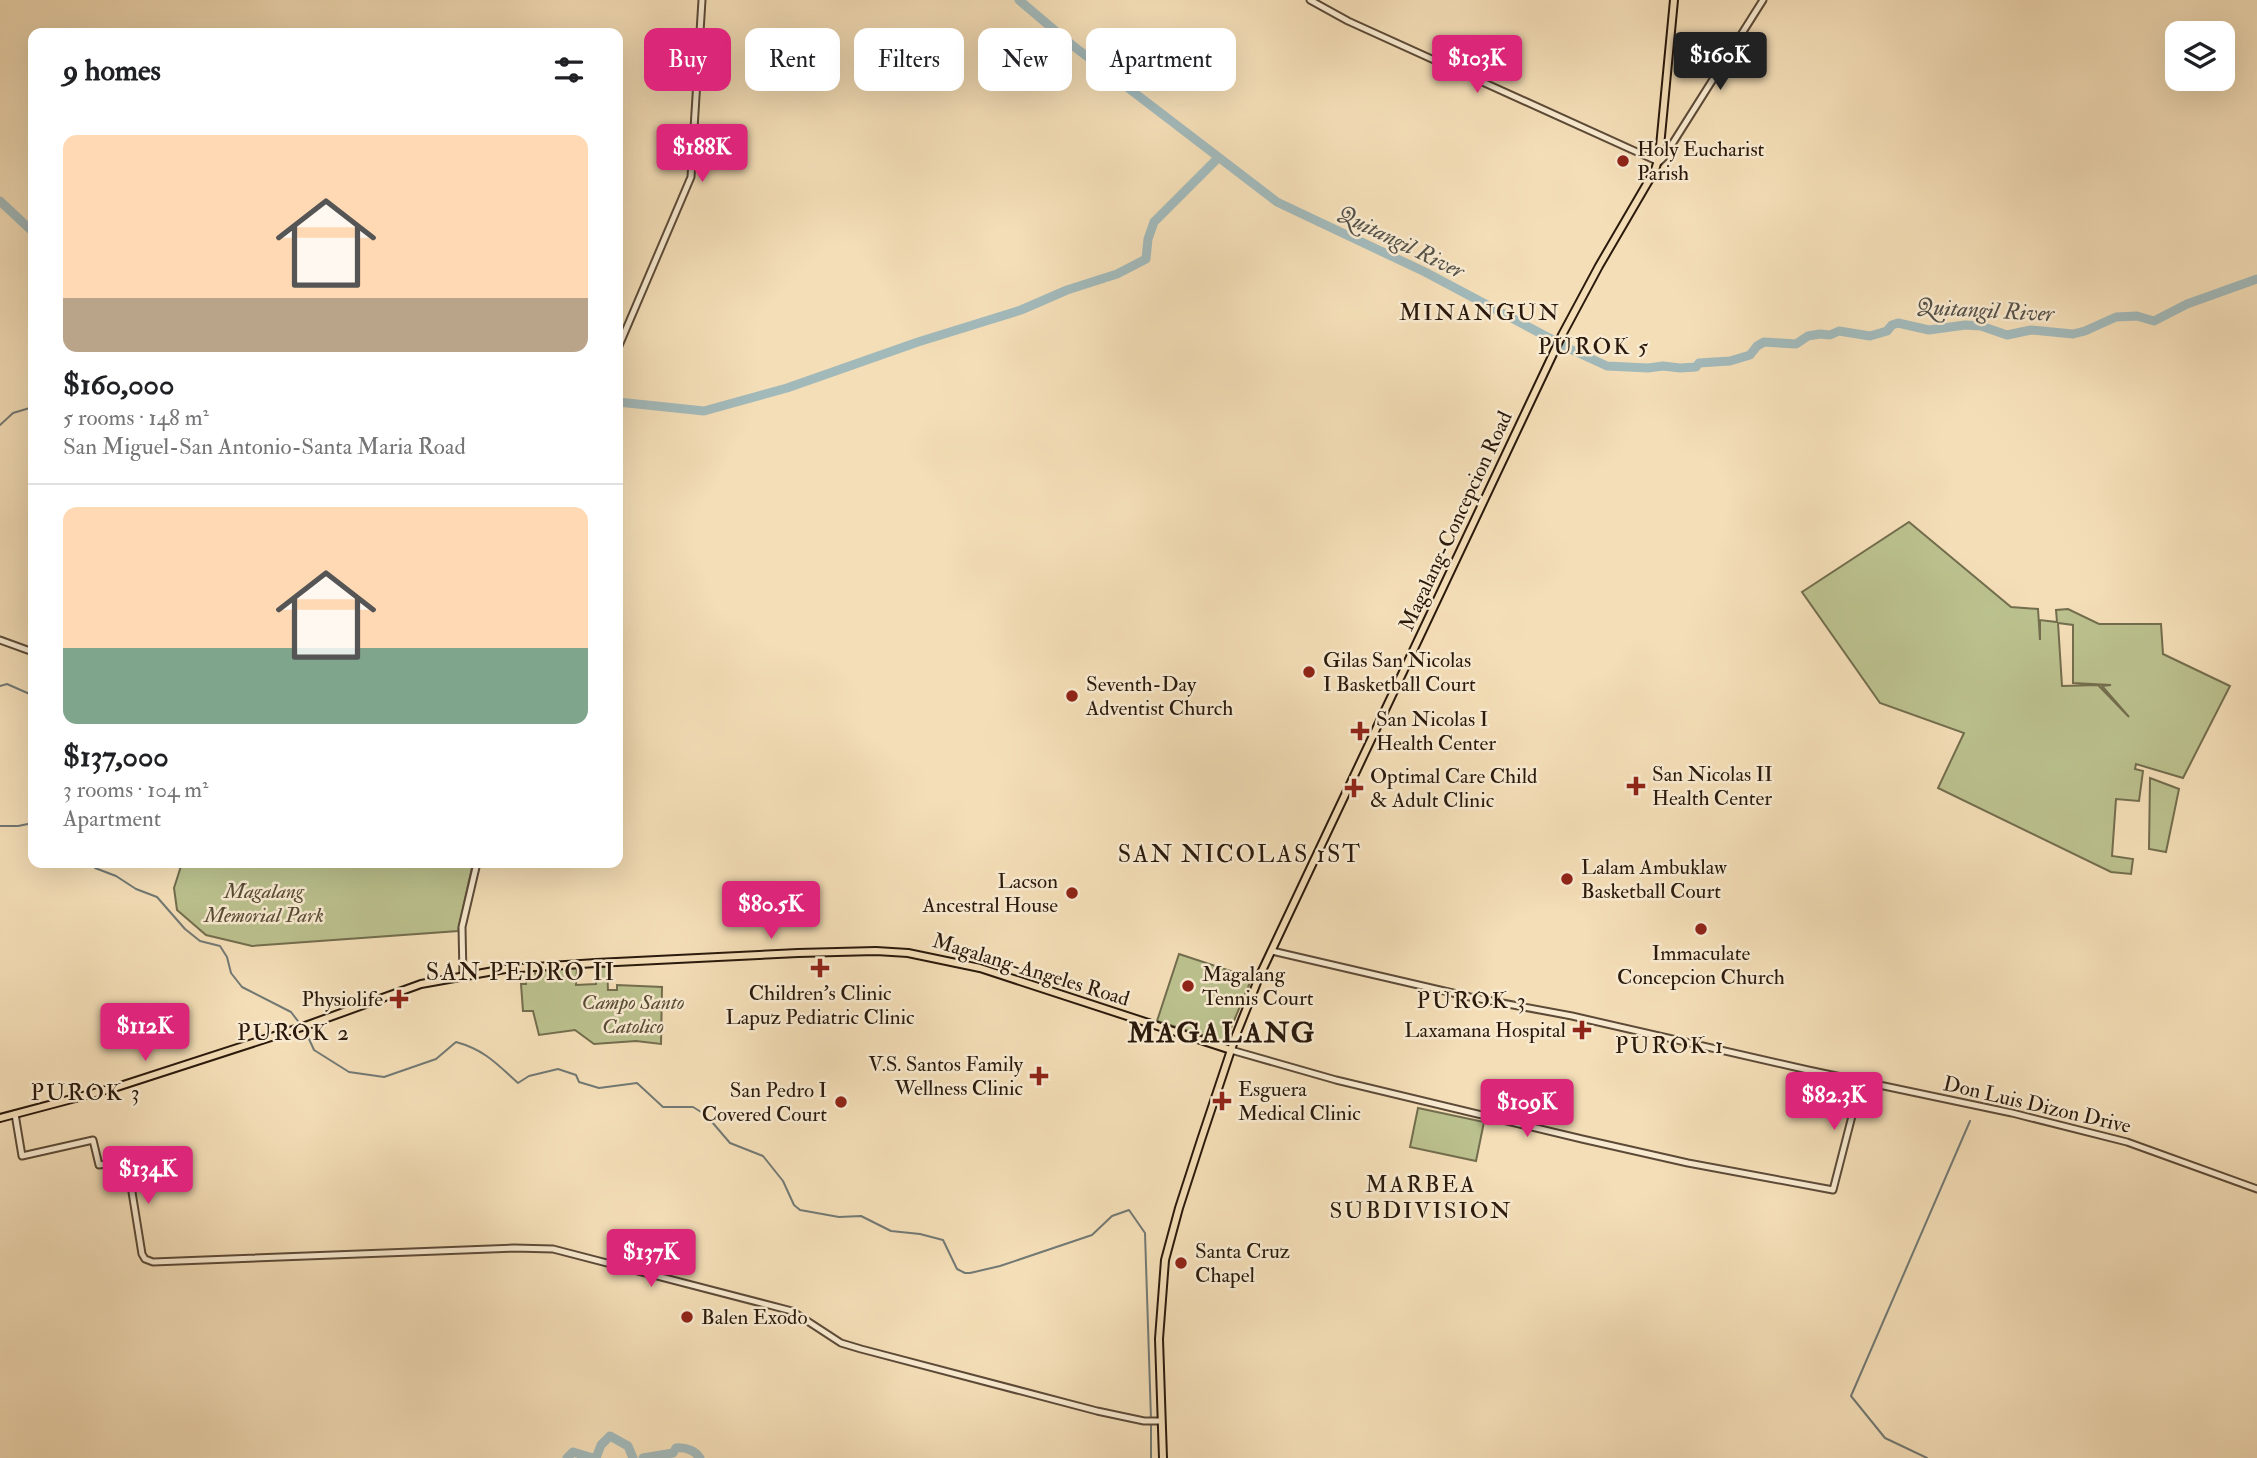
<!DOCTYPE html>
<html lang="en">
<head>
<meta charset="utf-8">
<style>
	body { margin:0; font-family:"IM FELL Double Pica",serif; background:#f2f2f2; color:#202124; height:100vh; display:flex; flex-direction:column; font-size:26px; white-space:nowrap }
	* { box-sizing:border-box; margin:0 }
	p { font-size:23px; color:#757577 }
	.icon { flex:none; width:38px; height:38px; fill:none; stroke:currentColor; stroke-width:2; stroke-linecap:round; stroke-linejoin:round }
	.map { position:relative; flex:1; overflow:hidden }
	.sheet { position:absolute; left:28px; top:28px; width:595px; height:840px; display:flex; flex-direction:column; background:#fff; border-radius:14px; box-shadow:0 7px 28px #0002 }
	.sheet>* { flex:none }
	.hud { position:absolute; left:644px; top:28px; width:665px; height:63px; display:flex; gap:14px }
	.controls { position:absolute; left:2165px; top:21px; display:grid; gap:14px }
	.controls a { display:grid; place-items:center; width:70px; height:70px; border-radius:14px; background:#fff; box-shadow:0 7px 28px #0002; font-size:35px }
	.price { position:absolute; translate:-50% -60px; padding:0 16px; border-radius:7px; background:#db2777; color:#fff; font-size:23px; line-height:46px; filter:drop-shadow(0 2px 4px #0008) }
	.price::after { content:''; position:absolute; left:50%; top:42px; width:21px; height:16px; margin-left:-10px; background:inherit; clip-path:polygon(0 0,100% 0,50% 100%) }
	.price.on { background:#222; color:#fff }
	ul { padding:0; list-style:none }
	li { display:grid; align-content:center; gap:14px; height:371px; padding:0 35px }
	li+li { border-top:2px solid #e0e0e0 }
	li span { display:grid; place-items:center; height:217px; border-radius:14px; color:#555 }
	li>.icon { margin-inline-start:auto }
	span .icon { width:126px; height:126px; fill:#fffc; stroke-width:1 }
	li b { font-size:30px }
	h2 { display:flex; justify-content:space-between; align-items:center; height:84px; padding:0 35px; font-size:30px }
	.chip { padding:0 24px; border-radius:14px; background:#fff; box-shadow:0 7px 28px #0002; font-size:24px; line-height:63px }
	.chip.on { background:#db2777; color:#fff }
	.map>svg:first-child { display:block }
	.green { fill:#bbc18e; stroke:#726d4d; stroke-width:2; fill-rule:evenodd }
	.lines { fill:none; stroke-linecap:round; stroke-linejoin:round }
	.stream { stroke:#727974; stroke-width:2 }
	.river { stroke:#a2b9ba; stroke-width:9 }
	.minor-casing { stroke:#5c4a37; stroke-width:9 }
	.major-casing { stroke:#2a190c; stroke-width:10 }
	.minor { stroke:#f8ead0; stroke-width:5 }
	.major { stroke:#f4deb7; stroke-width:6 }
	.poi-dot { fill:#8f2418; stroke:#f8ead0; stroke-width:2.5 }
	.labels { text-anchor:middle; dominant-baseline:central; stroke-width:5; stroke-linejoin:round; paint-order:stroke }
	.poi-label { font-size:21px; fill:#2a190c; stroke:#f8ead0; text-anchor:start }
	.street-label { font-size:21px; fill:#2a190c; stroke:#f8ead0 }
	.park-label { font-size:21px; font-style:italic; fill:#564b33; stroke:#f8ead0 }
	.water-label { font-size:23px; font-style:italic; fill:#545149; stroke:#f8ead0 }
	.neighbourhood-label { font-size:23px; letter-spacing:2px; fill:#2a190c; stroke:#f8ead0 }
	.quarter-label { font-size:24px; letter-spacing:2px; fill:#2a190c; stroke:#f8ead0 }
	.district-label { font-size:28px; font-weight:bold; letter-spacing:2px; fill:#2a190c; stroke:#f8ead0 }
</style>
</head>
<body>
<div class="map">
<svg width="2257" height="1458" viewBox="0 0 2257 1458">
	<rect width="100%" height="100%" fill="#f4deb7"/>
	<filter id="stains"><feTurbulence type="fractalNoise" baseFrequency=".00286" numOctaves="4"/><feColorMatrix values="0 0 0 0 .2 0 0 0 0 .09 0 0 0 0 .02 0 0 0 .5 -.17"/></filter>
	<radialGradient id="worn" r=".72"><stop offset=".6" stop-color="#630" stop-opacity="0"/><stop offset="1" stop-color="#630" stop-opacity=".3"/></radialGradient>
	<g class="green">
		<path d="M 1909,522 L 2011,607 L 2038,609 L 2040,640 L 2040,620 L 2057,622 L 2056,610 L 2068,609 L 2099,624 L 2161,624 L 2163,654 L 2230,686 L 2183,778 L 2136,764 L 2135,769 L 2143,771 L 2139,801 L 2116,799 L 2112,856 L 2133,859 L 2131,874 L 2111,872 L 1938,788 L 1964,733 L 1880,703 L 1802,592 ZM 2058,623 L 2073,625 L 2073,683 L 2111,685 L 2102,686 L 2129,717 L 2098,685 L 2062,686 Z"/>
		<polygon points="2150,778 2179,789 2166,852 2149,849"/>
		<polygon points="182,863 473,863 458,931 252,946 206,935 177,910 174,888"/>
		<polygon points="1179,954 1252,978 1225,1042 1157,1021"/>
		<polygon points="596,967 607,967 608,990 617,990 617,985 662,987 661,1044 636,1041 594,1044 575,1030 539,1035 533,1011 523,1011 521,984 526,984 526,980 536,979 535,971 577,968 576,985 596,984"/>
		<polygon points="1418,1108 1484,1122 1476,1161 1410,1147"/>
	</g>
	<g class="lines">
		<g class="stream">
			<polyline points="0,425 13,413 33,407"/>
			<polyline points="0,686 7,684 32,695 33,699"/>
			<polyline points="0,826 18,826 33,823"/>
			<polyline points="93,863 95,868 116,876 136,889 157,897 185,929 200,941 220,946 227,957 231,973 242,987 291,1012 301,1025"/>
			<path d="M 305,1030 L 314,1050 L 349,1072 L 384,1077 L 436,1059 L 456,1042 C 485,1050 497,1064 518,1083 L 529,1076 L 558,1069 L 576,1075 L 579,1082 L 599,1088 L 637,1083 L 663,1107 L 693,1107 L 706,1115 L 730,1143 L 763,1156 L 783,1181 L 794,1205 L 800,1210 L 839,1217 L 861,1216 L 891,1231 L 920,1234 L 943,1240 L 957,1269 L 965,1273 L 970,1273 L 1000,1266 L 1092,1235 L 1112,1216 L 1129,1210 L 1145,1233 L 1151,1419"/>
			<polyline points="1151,1424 1151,1458"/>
			<polyline points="1927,1458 1885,1438 1851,1396 1970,1121"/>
		</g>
		<g class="river">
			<polyline points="1019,0 1072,45 1277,202 1425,272 1570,349 1607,366 1648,368 1663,366 1680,368 1696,367 1699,363 1730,361 1750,355 1757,346 1764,342 1796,344 1808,336 1820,334 1830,335 1839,331 1870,336 1887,331 1892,325 1898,323 1929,330 1965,325 1981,326 2007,335 2031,330 2073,334 2085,331 2116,317 2137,316 2154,321 2187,304 2257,279"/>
			<polyline points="0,201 33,232"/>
			<polyline points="618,402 704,411 787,388 918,342 1021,310 1067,290 1117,274 1146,259 1148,239 1154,222 1218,158"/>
			<polyline points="567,1458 573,1452 593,1458"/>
			<polyline points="596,1458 601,1445 610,1436 628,1446 633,1458"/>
			<path d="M 643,1458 L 673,1453 L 676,1448 C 686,1447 695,1451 700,1458"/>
		</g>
		<g class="minor-casing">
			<g id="minor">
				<polyline points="1310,0 1348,21 1659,162 1664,157 1763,0"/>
				<polyline points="618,348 691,177 702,0"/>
				<polyline points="0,640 33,652"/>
				<polyline points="1272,951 1470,997 1572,1016 1808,1070 2012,1113 2127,1142 2257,1189"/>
				<polyline points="463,976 462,927 477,863"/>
				<polyline points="1231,1050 1336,1080 1582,1139 1688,1163 1833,1190 1861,1081"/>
				<polyline points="15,1114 22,1156 93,1140 99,1165 127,1161 142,1254 145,1259 153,1262 514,1248 553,1249 792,1311 841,1343 861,1349 1097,1411 1144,1421 1161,1421"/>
			</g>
		</g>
		<g class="major-casing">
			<g id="major">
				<polyline points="0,1118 117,1087 305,1026 421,984 505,969 596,963 798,953 876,951 908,953 980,968 1231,1050"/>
				<polyline points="1163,1458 1159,1339 1165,1260 1179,1208 1201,1140 1236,1035 1260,975 1562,335 1599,266 1655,170 1659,157 1674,0"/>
			</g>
		</g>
		<use href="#minor" class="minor"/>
		<use href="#major" class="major"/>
	</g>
	<g class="poi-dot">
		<circle cx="1623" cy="161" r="7"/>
		<circle cx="1309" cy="672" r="7"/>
		<circle cx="1072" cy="696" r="7"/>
		<path d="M1356.5 720.5h7v7h7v7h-7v7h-7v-7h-7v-7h7z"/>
		<path d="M1632.5 775.5h7v7h7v7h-7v7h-7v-7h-7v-7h7z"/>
		<path d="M1350.5 777.5h7v7h7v7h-7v7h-7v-7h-7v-7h7z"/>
		<circle cx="1567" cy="879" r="7"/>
		<circle cx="1072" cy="893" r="7"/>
		<circle cx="1701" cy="929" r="7"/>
		<path d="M816.5 957.5h7v7h7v7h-7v7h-7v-7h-7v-7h7z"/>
		<circle cx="1188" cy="986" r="7"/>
		<path d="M395.5 988.5h7v7h7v7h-7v7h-7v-7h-7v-7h7z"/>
		<path d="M1578.5 1019.5h7v7h7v7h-7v7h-7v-7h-7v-7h7z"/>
		<path d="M1035.5 1065.5h7v7h7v7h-7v7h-7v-7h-7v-7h7z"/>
		<path d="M1218.5 1090.5h7v7h7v7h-7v7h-7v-7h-7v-7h7z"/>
		<circle cx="841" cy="1102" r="7"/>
		<circle cx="1181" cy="1263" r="7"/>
		<circle cx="687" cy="1317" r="7"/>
	</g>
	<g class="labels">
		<g class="poi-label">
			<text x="1637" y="149">Holy Eucharist<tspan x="1637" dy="24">Parish</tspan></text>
			<text x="1323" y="660">Gilas San Nicolas<tspan x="1323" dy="24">I Basketball Court</tspan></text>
			<text x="1086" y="684">Seventh-Day<tspan x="1086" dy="24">Adventist Church</tspan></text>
			<text x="1376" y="719">San Nicolas I<tspan x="1376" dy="24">Health Center</tspan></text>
			<text x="1652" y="774">San Nicolas II<tspan x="1652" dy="24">Health Center</tspan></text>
			<text x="1370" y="776">Optimal Care Child<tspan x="1370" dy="24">&amp; Adult Clinic</tspan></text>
			<text x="1581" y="867">Lalam Ambuklaw<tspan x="1581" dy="24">Basketball Court</tspan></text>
			<text x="1058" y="881" text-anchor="end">Lacson<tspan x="1058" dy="24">Ancestral House</tspan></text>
			<text x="1701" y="953" text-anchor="middle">Immaculate<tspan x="1701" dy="24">Concepcion Church</tspan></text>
			<text x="1202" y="974">Magalang<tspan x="1202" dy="24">Tennis Court</tspan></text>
			<text x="820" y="993" text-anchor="middle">Children's Clinic<tspan x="820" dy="24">Lapuz Pediatric Clinic</tspan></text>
			<text x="383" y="999" text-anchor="end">Physiolife</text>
			<text x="1566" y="1030" text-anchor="end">Laxamana Hospital</text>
			<text x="1023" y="1064" text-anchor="end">V.S. Santos Family<tspan x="1023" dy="24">Wellness Clinic</tspan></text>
			<text x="1238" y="1089">Esguera<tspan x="1238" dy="24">Medical Clinic</tspan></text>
			<text x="827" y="1090" text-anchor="end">San Pedro I<tspan x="827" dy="24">Covered Court</tspan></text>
			<text x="1195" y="1251">Santa Cruz<tspan x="1195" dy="24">Chapel</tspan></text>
			<text x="701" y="1317">Balen Exodo</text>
		</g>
		<g class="street-label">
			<text transform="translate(1456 521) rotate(-65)">Magalang-Concepcion Road</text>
			<text transform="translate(1031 970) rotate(17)">Magalang-Angeles Road</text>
			<text transform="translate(2037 1105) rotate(13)">Don Luis Dizon Drive</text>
		</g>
		<g class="park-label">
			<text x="264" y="891">Magalang<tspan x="264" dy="24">Memorial Park</tspan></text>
			<text x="633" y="1002">Campo Santo<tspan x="633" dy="24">Catolico</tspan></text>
		</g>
		<g class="water-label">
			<text transform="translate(1401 242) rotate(26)">Quitangil River</text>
			<text transform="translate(1985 310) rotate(3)">Quitangil River</text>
		</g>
		<g class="neighbourhood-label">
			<text x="1480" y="312">MINANGUN</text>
			<text x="1594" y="346">PUROK 5</text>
			<text x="1472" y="1000">PUROK 3</text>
			<text x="294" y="1032">PUROK 2</text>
			<text x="1670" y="1045">PUROK 1</text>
			<text x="86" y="1092">PUROK 3</text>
			<text x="1421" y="1184">MARBEA<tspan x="1421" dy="26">SUBDIVISION</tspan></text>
		</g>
		<g class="quarter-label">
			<text x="1240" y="854">SAN NICOLAS 1ST</text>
			<text x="521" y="972">SAN PEDRO II</text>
		</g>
		<g class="district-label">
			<text x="1222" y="1033">MAGALANG</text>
		</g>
	</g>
	<rect width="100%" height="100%" filter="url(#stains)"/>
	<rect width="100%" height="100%" fill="url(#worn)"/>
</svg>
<div class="controls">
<a><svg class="icon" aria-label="layers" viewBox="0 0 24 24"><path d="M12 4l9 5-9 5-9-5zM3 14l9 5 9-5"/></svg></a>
</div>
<b class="price on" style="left:1720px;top:92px">$160K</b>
<b class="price" style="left:1477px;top:95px">$103K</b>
<b class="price" style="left:702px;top:184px">$188K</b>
<b class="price" style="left:771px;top:941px">$80.5K</b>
<b class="price" style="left:145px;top:1063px">$112K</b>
<b class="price" style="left:1834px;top:1132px">$82.3K</b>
<b class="price" style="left:1527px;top:1139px">$109K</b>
<b class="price" style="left:148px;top:1206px">$134K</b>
<b class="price" style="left:651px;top:1289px">$137K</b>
<div class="hud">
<a class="chip on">Buy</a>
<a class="chip">Rent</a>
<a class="chip">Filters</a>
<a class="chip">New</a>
<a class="chip">Apartment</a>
</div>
<section class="sheet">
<h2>9 homes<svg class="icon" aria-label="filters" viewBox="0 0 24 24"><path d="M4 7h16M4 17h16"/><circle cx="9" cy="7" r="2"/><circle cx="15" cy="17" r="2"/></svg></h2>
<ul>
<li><span style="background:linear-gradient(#ffd9b3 75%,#b9a48a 0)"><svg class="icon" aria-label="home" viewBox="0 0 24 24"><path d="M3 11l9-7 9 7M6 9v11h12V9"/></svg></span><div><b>$160,000</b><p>5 rooms · 148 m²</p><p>San Miguel-San Antonio-Santa Maria Road</p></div></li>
<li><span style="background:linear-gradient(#ffd9b3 65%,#7fa58c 0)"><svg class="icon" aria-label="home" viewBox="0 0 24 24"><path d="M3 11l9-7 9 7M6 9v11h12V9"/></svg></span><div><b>$137,000</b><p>3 rooms · 104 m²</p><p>Apartment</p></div></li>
</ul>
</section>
</div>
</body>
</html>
